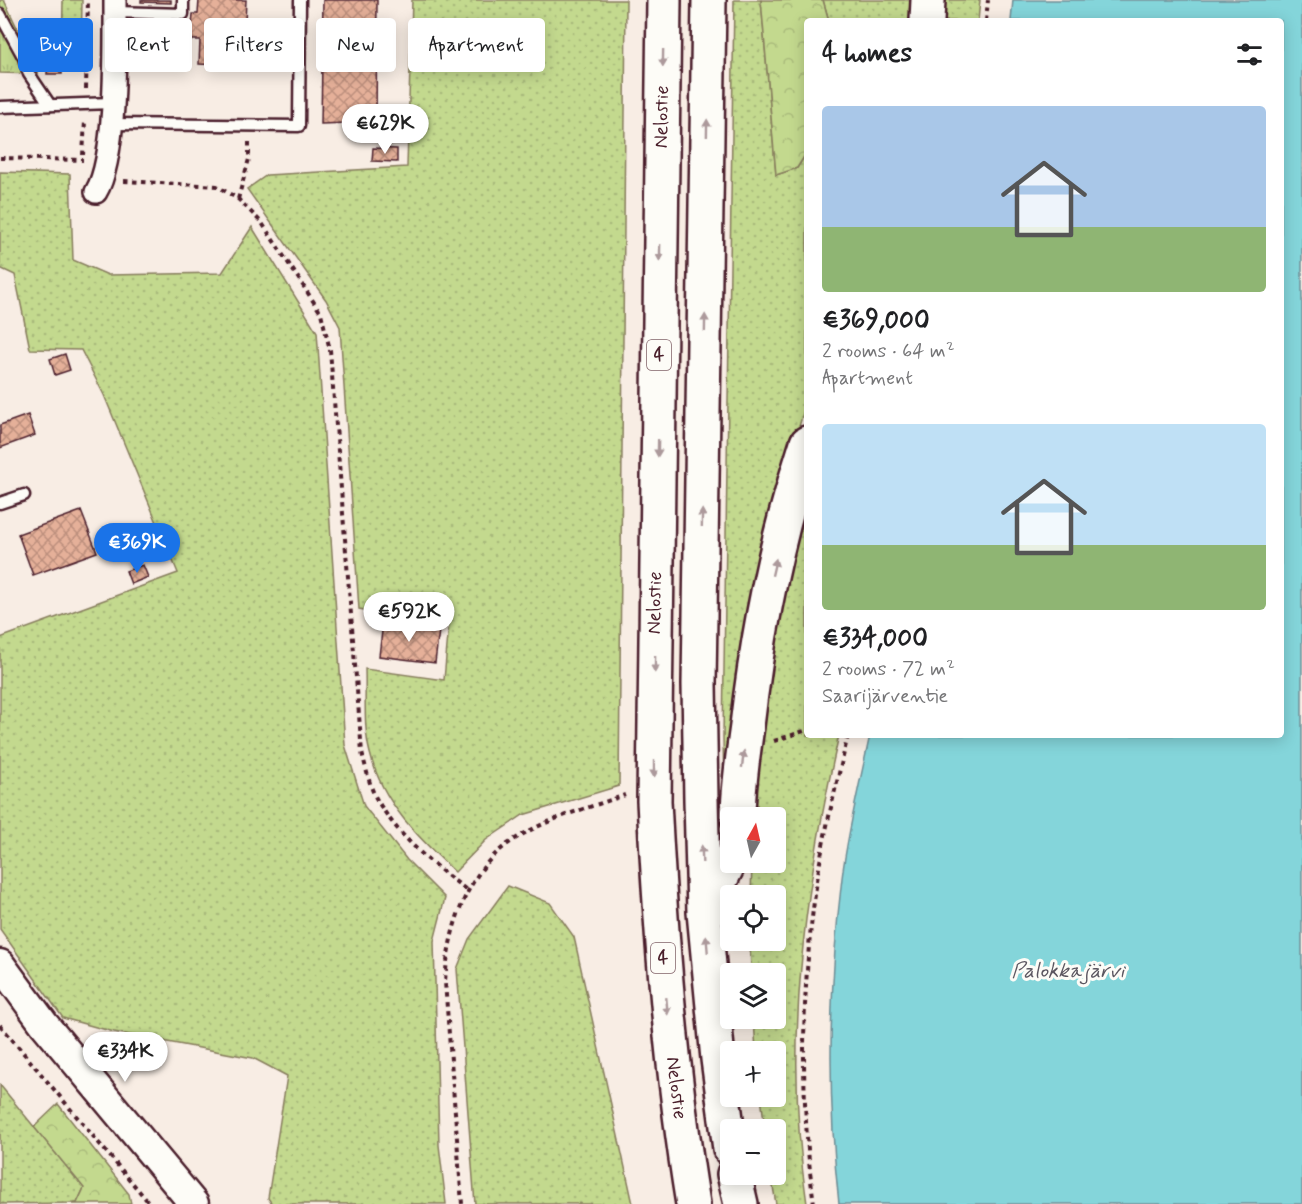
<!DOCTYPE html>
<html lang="en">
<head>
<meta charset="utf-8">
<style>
	body { margin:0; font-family:Mynerve,sans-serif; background:#f6f6f6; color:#202124; height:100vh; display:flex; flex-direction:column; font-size:22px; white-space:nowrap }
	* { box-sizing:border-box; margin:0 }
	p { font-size:20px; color:#757577 }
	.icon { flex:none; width:33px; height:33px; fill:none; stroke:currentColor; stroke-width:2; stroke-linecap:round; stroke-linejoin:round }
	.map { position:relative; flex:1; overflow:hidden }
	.side { position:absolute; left:804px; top:18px; width:480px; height:720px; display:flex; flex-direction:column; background:#fff; border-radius:6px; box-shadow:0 3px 15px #0003 }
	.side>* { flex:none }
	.banner { position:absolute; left:18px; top:18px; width:570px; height:54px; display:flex; gap:12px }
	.needle { width:39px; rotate:8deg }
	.tools { position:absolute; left:720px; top:807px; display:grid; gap:12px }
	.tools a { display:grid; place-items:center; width:66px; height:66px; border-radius:6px; background:#fff; box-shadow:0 3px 15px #0003; font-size:30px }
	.price { position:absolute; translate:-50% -51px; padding:0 14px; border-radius:21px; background:#fff; color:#222; font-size:20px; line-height:39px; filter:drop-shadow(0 2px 3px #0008) }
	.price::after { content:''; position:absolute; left:50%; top:36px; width:18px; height:14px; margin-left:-9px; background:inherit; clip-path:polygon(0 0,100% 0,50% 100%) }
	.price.active { background:#1a73e8; color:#fff }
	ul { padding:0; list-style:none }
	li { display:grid; align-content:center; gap:12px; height:318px; padding:0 18px }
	li span { display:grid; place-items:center; height:186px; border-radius:6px; color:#555 }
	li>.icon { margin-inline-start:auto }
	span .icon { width:108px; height:108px; fill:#fffc; stroke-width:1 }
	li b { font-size:26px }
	h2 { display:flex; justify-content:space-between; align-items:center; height:72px; padding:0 18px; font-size:26px }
	.chip { padding:0 21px; border-radius:6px; background:#fff; box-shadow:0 3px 15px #0003; font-size:21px; line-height:54px }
	.chip.active { background:#1a73e8; color:#fff }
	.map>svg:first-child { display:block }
	.grass { fill:url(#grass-dots); stroke:#867c5c; stroke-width:1.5 }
	.forest { fill:url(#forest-crowns); stroke:#867c5c; stroke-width:1.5 }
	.park { fill:url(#park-tufts); stroke:#867c5c; stroke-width:1.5 }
	.water { fill:#84d5da; stroke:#6d8c94; stroke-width:1.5 }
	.building { fill:url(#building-cross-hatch); stroke:#4a1f2b; stroke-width:1.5 }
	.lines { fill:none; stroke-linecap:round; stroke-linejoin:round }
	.lane-casing { stroke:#4a1f2b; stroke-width:15 }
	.street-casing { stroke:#4a1f2b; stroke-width:26 }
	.secondary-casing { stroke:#4a1f2b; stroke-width:33 }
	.highway-casing { stroke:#4a1f2b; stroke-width:38 }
	.path { stroke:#4a1f2b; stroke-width:4; stroke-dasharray:4.5 4.5; stroke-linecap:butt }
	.lane { stroke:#fdfcf7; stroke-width:10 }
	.street { stroke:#fdfcf7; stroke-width:21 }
	.secondary { stroke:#fdfcf7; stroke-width:28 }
	.highway { stroke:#fdfcf7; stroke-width:33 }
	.oneway { fill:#ac999b }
	.labels { text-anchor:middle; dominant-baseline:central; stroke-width:6; stroke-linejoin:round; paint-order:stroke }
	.shield { fill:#fdfcf7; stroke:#806168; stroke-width:1.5 }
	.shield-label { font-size:18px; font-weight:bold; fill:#4a1f2b }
	.street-label { font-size:20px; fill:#4a1f2b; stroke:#fdfcf7 }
	.water-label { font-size:21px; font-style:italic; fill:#5b5660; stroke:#fdfcf7 }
</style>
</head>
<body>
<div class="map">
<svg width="1302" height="1204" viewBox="0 0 1302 1204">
	<defs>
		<pattern id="grass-dots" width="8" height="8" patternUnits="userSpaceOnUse" patternTransform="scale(1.5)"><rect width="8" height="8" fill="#c3d98e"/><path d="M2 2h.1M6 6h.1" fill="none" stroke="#a9ba7b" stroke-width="1.8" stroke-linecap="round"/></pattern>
		<pattern id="forest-crowns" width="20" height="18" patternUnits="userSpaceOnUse" patternTransform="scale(1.5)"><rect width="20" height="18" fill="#c3d98e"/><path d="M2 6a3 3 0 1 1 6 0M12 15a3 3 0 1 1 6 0" fill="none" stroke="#a9ba7b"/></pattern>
		<pattern id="park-tufts" width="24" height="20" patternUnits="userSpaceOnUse" patternTransform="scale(1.5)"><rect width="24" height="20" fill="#c3d98e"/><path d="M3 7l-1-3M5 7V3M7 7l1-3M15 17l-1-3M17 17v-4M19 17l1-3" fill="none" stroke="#a9ba7b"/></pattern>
		<pattern id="building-cross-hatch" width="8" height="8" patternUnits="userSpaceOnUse" patternTransform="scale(1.5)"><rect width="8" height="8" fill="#e5b099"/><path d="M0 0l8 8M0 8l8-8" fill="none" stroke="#bc8f7d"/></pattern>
	</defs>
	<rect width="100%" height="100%" fill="#f8ede4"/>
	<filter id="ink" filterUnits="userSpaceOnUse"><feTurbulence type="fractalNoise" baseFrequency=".0167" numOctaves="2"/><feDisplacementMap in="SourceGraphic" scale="12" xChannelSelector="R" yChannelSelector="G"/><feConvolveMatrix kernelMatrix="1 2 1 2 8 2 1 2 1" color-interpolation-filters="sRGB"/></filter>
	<g filter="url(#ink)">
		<g class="grass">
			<polygon points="63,0 82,0 81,60 62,61"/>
			<path d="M 412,0 L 626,0 L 619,786 L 523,815 L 486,840 L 455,872 C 419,838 382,803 370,753 C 363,727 366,696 365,669 L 444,680 L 449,624 L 359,609 L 340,327 L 326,300 L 247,189 L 267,175 L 407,167 Z"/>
			<polygon points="734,0 761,0 776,175 797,168 807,152 807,400 780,490 734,740 725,853 723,736"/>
			<polygon points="823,0 917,0 916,21 829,21"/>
			<polygon points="941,0 980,0 978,21 941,21"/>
			<polygon points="0,172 70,174 73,260 108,275 222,273 252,227 317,332 345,745 364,806 407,860 445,898 434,941 439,1145 446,1204 272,1204 268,1198 287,1076 253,1058 114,1032 63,1018 0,929 0,638 178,573 104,395 81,350 30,349 15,275 0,268"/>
			<path d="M 807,486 L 807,735 L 839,735 C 804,889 783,1047 807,1204 L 776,1204 L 771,1175 L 776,1174 L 776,1130 L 765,1129 L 761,1097 L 776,1096 L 776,1052 L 756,1051 L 754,1019 L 776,1018 L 776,974 L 751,973 L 750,941 L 776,940 L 776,896 L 751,895 L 752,863 L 776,862 L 776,818 L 753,817 L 753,815 L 774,640 Z"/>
			<polygon points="508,886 550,903 574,937 633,1204 475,1204 457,969 469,939"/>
			<polygon points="0,1085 84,1188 77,1203 0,1204"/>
		</g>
		<g class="forest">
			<polygon points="761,0 823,0 829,21 807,21 807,152 797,168 776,175"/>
			<polygon points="58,1104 129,1194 131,1204 73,1204 77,1203 84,1188 34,1127"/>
		</g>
		<polygon class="park" points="0,0 4,0 30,55 40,55 38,74 0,73"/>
		<path class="water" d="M 1013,0 L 1302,0 L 1302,1204 L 839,1204 C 827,1096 829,986 842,878 C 848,830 860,782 870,735 L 1281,735 L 1281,21 L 1011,21 Z"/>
		<g class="building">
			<polygon points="141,0 171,0 171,3 141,2"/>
			<polygon points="199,0 246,0 243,66 199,64 200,40 191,40 193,14 198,14"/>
			<polygon points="323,0 377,0 376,122 321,124"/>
			<polygon points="48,55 62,56 62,74 47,74"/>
			<polygon points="373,148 397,149 397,162 372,161"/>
			<polygon points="65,354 70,370 55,375 50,359"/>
			<polygon points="28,415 35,435 0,448 0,425"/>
			<polygon points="81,511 97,552 33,575 18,534"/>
			<polygon points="143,565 148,577 131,584 126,571"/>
			<polygon points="383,623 439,630 435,663 379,656"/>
		</g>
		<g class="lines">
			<g class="lane-casing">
				<g id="lane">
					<polyline points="115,12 183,14 183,0"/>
					<polyline points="0,14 24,58 29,74 50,105"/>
					<polyline points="0,107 112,103"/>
					<polyline points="112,124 299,126 300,0"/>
					<polyline points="0,503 24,495"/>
				</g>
			</g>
			<g class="street-casing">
				<path id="street" d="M 96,192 C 117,158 115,45 115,0"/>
			</g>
			<g class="secondary-casing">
				<polyline id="secondary" points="0,964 44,1024 194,1204"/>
			</g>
			<g class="highway-casing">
				<g id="highway">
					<path d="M 664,0 L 654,801 C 661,936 671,1070 693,1204"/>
					<polyline points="709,0 699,684 701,800 704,912 718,1059 730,1149"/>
					<polyline points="927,21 928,0"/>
					<path d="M 738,818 C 738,787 743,756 747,726 C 758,630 777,534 807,443"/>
					<polyline points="705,911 730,861"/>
					<polyline points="734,1174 741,1204"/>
				</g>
			</g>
			<g class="path">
				<polyline points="986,21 988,0"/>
				<polyline points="86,89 88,0"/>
				<polyline points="83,155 85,121"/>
				<polyline points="0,158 83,160"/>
				<path d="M 124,181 L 217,186 L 238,199 L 262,223 L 321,313 L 330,350 L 362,753 C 366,767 369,785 376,798 C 398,837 433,865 468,891"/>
				<polyline points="238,199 249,159 249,141"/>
				<polyline points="774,741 807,730"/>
				<polyline points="0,1025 150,1204"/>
				<path d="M 462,1204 L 445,982 C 448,933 464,877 505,846 C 539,820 586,809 625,795"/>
				<path d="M 814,1204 C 799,1094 801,978 819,868 C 826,824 838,779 848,735"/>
			</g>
			<use href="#lane" class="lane"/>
			<use href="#street" class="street"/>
			<use href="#secondary" class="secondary"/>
			<use href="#highway" class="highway"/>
		</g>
		<defs><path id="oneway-solid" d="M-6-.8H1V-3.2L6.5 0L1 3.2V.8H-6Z" transform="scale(1.5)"/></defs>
		<g class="oneway">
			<use href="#oneway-solid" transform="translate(663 58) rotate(91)"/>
			<use href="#oneway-solid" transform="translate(707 128) rotate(-89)"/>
			<use href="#oneway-solid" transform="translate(660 253) rotate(91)"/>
			<use href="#oneway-solid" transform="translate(705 323) rotate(-89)"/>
			<use href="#oneway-solid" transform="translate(658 448) rotate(91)"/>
			<use href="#oneway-solid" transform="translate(702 518) rotate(-89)"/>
			<use href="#oneway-solid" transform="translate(774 567) rotate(-77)"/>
			<use href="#oneway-solid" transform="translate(655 664) rotate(91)"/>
			<use href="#oneway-solid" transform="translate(743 759) rotate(-83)"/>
			<use href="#oneway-solid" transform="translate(654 769) rotate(90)"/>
			<use href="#oneway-solid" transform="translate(702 854) rotate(-92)"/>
			<use href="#oneway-solid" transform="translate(707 944) rotate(-95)"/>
			<use href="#oneway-solid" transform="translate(667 1006) rotate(85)"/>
		</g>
	</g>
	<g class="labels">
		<g class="shield">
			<rect x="647" y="340" width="24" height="30" rx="4.5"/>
			<rect x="651" y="943" width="24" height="30" rx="4.5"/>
		</g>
		<g class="shield-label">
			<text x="659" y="355">4</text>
			<text x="663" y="958">4</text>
		</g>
		<g class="street-label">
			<text transform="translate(662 117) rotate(-89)">Nelostie</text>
			<text transform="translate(655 603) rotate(-89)">Nelostie</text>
			<text transform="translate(676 1088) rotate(83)">Nelostie</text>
		</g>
		<g class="water-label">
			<text x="1068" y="971">Palokkajärvi</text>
		</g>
	</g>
</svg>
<div class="tools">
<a><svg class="needle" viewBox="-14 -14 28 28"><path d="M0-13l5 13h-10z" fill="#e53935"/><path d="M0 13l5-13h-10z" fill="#757577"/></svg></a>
<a><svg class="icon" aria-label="locate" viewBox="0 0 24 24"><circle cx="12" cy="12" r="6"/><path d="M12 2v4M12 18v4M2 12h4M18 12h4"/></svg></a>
<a><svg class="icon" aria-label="layers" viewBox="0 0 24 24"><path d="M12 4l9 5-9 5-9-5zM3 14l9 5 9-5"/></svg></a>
<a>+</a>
<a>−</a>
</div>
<b class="price" style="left:385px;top:155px">€629K</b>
<b class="price active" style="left:137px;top:574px">€369K</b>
<b class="price" style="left:409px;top:643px">€592K</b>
<b class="price" style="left:125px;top:1083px">€334K</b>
<div class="banner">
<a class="chip active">Buy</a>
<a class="chip">Rent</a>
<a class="chip">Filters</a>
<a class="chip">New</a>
<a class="chip">Apartment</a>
</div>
<section class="side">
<h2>4 homes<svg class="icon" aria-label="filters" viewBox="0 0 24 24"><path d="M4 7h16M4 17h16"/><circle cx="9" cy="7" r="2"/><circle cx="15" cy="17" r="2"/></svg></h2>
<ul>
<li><span style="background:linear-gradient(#a9c7e8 65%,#8fb573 0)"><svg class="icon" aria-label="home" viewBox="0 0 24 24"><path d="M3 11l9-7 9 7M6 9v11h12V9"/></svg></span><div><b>€369,000</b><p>2 rooms · 64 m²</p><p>Apartment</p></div></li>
<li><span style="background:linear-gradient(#bfe0f5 65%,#8fb573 0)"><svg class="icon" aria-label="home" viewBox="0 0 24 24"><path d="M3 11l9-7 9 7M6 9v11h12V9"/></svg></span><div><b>€334,000</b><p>2 rooms · 72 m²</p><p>Saarijärventie</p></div></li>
</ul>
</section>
</div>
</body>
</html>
